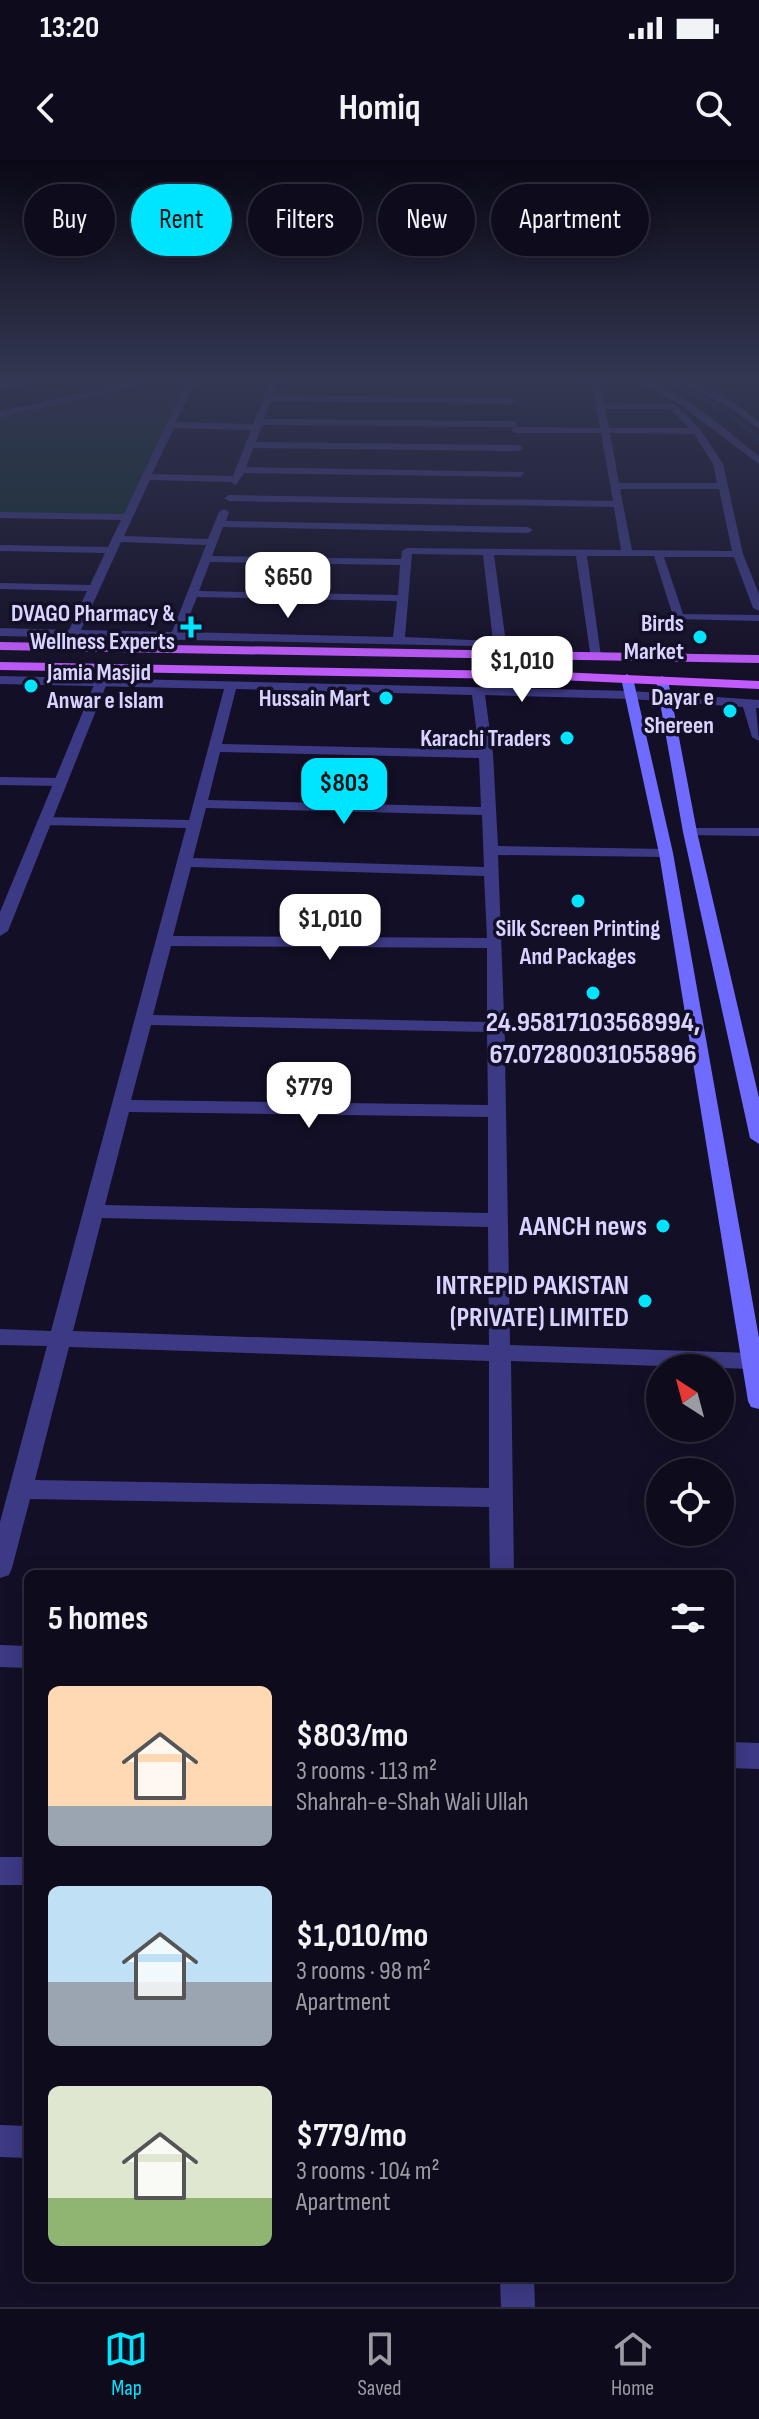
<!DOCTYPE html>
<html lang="en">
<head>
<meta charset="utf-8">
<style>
	body { margin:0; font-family:"Sofia Sans Condensed",sans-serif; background:#171425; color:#f1f3f6; height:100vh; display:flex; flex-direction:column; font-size:30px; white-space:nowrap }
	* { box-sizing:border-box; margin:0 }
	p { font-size:26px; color:#9b9ba3 }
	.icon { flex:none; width:44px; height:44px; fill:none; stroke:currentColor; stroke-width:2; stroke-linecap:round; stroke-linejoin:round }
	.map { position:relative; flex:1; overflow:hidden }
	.panel { position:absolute; left:24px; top:1410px; width:710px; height:712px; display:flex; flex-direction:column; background:#0e0b1c; border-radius:12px; box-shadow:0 4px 20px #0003,0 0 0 2px #2e2b3b }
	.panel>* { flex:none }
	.guide { position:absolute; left:24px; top:24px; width:712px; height:72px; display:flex; gap:16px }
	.needle { width:52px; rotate:324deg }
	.controls { position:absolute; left:646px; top:1194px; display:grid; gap:16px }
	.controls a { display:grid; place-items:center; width:88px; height:88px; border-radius:50%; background:#0e0b1c; box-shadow:0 4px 20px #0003,0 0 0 2px #2e2b3b; font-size:40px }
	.price { position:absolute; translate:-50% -68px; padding:0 18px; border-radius:16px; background:#fff; color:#222; font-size:26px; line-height:52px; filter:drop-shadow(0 2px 4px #0008) }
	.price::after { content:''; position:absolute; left:50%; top:48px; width:24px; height:18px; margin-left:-12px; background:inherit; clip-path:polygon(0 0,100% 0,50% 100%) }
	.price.selected { background:#00e5ff; color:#111 }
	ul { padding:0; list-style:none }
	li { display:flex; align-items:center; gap:24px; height:200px; padding:0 24px }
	li span { display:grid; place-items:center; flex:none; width:224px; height:160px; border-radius:12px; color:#555 }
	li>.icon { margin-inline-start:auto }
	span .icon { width:96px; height:96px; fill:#fffc; stroke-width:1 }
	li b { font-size:34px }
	h2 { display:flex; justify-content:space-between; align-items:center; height:96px; padding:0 24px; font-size:34px }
	.tag { padding:0 28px; border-radius:36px; background:#0e0b1c; box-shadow:0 4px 20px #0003,0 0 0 2px #2e2b3b; font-size:28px; line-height:72px }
	.tag.selected { background:#00e5ff; color:#111 }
	.status { display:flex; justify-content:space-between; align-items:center; height:56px; padding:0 40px; background:#0e0b1c; direction:ltr }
	.status svg { height:22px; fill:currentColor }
	header { display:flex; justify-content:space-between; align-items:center; height:104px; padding:0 24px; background:#0e0b1c; font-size:36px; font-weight:700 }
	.menu { display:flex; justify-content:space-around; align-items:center; height:112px; border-top:2px solid #2e2b3b; background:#0e0b1c; font-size:22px; color:#9b9ba3 }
	.menu a { display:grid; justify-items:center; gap:4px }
	.menu .selected { color:#00e5ff }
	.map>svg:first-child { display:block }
	.green { fill:#12302f }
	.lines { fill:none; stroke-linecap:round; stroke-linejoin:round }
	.stream { stroke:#0c2248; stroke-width:4 }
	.minor { fill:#3d3a85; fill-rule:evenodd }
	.tertiary { fill:#3d3a85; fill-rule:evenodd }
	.secondary { fill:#6f6bff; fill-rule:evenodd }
	.primary { fill:#c25bff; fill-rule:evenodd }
	.poi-dot { fill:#00e5ff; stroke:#130f26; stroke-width:3 }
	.labels { text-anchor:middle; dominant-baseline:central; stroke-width:7; stroke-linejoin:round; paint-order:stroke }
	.far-poi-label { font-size:24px; font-weight:bold; fill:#d9d4ff; stroke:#130f26; text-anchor:end }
	.poi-label { font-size:28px; font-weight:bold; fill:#d9d4ff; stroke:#130f26; text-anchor:end }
</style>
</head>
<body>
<div class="status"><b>13:20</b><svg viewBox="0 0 49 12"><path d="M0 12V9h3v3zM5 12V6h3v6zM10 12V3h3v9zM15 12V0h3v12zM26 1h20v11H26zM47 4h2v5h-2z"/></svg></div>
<header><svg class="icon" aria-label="back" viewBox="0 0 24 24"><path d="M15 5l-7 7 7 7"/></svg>Homiq<svg class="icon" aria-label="search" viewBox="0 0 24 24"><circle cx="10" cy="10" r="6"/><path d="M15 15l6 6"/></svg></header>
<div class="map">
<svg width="759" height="2147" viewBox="0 0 759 2147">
	<rect width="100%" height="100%" fill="#130f26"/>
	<polygon class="green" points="153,221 191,221 128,357 0,355 0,254"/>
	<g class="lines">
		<polyline class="stream" points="670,221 728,253 759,279"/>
		<g class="minor">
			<polygon points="21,221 37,221 0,231 0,225"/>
			<polygon points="141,221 157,221 0,257 0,251"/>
			<path d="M 187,221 L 195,221 L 176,262 L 253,264 L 270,221 L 278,221 L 273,235 L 511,238 L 515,241 L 511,244 L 271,241 L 264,259 L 514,261 L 518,264 L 514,267 L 262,265 L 256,282 L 518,285 L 523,288 L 518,291 L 253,288 L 246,307 L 524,312 L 521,317 L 244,313 L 236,325 L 231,322 L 150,320 L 124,376 L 208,379 L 219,352 L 224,349 L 229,352 L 226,361 L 528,367 L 533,370 L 528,373 L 223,367 L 212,396 L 401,399 L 402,391 L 407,388 L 621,390 L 614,347 L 229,341 L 224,338 L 229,335 L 613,341 L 601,273 L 515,273 L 511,270 L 515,267 L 600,268 L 592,223 L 536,221 L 610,221 L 600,223 L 604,243 L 675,244 L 700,269 L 723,304 L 743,394 L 759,434 L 759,451 L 753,448 L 734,397 L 664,397 L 683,454 L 759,455 L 759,461 L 674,459 L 654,396 L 587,396 L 601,496 L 591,499 L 576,396 L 494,395 L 506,483 L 561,490 L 565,491 L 565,497 L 474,486 L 0,476 L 0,468 L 69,470 L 87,431 L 0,429 L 0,423 L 90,425 L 105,393 L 0,391 L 0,385 L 108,387 L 121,360 L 0,358 L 0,352 L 124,354 ZM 605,249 L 670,249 L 689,268 L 609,268 ZM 174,268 L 251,270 L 233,316 L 152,314 ZM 610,273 L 694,274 L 713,304 L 717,323 L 619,323 ZM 620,329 L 719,329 L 732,391 L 632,390 ZM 121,382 L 206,385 L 172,472 L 81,470 ZM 412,394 L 483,395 L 493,481 L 405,477 ZM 210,402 L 400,405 L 398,435 L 199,431 ZM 197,437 L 397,441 L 393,477 L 183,472 Z"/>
			<path d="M 636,221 C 675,221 728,273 759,296 L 759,304 L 678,243 Z"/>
			<path d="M 676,221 C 705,221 737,244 759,262 L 759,269 L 731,248 Z"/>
			<path d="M 0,516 L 631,531 L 759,540 L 759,548 L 756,548 L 759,581 L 752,577 L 743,547 L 631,539 L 485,535 L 493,594 L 498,686 L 666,689 L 673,693 L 666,697 L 498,695 L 505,883 L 699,889 L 708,894 L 699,899 L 505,894 L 510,1185 L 751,1193 L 759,1196 L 759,1207 L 751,1209 L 511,1201 L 514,1414 L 490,1414 L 489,1347 L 30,1339 L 12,1408 L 9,1415 L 0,1418 L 0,1362 L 47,1186 L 0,1185 L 0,1169 L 51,1171 L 186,668 L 44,665 L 37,661 L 44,657 L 189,660 L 224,529 L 0,524 ZM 236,529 L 472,535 L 479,590 L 222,584 ZM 220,592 L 479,598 L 481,647 L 208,640 ZM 206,648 L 482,655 L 484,707 L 193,698 ZM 191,707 L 484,716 L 487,778 L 173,776 ZM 171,786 L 487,788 L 487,862 L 153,855 ZM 151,865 L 487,872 L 488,945 L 131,940 ZM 129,952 L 488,957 L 488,1053 L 105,1045 ZM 102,1058 L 488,1067 L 489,1185 L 73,1171 ZM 69,1187 L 489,1201 L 489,1328 L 35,1320 Z"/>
			<polygon points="0,617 60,618 67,622 60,626 0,625"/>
			<polygon points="690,668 759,668 759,676 685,675 685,669"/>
			<polygon points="0,1485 28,1486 28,1508 0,1507"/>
			<polygon points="730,1582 759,1583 759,1609 730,1608"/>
			<rect x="0" y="1697" width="28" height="28"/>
			<polygon points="0,1965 28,1966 28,1998 0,1997"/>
			<polygon points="500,2118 534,2118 535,2147 501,2147"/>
		</g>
		<polygon class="tertiary" points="107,504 113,508 8,771 0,776 0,752 101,508"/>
		<g class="secondary">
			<polygon points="627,514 633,518 673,693 759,1178 759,1249 751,1247 748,1241 659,693 621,518"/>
			<polygon points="662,516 668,520 697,672 759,938 759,984 750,978 683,672 656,520"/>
		</g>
		<g class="primary">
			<polygon points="0,482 759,495 759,503 0,490"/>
			<polygon points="0,502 559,512 759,521 759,529 559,520 0,510"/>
		</g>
	</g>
	<linearGradient id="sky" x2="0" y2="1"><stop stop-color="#0a0815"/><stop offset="0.42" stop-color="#333752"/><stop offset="1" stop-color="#333752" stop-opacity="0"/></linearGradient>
	<rect width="759" height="522" fill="url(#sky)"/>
	<g class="poi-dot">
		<path d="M187 455h8v8h8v8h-8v8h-8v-8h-8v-8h8z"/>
		<circle cx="700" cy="477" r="8"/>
		<circle cx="31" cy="526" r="8"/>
		<circle cx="386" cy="538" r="8"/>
		<circle cx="730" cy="551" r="8"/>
		<circle cx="567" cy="578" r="8"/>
		<circle cx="578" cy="741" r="8"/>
		<circle cx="593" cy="833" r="8"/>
		<circle cx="663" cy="1066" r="8"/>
		<circle cx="645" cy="1141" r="8"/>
	</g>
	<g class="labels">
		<g class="far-poi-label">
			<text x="175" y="453">DVAGO Pharmacy &amp;<tspan x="175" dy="28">Wellness Experts</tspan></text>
			<text x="684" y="463">Birds<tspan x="684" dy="28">Market</tspan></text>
			<text x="47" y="512" text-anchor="start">Jamia Masjid<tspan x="47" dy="28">Anwar e Islam</tspan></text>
			<text x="714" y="537">Dayar e<tspan x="714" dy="28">Shereen</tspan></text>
			<text x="370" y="538">Hussain Mart</text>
			<text x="551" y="578">Karachi Traders</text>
			<text x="578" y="768" text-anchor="middle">Silk Screen Printing<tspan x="578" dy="28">And Packages</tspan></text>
		</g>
		<g class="poi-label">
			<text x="593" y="862" text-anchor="middle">24.95817103568994,<tspan x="593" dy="32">67.07280031055896</tspan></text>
			<text x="647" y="1066">AANCH news</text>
			<text x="629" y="1125">INTREPID PAKISTAN<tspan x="629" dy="32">(PRIVATE) LIMITED</tspan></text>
		</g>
	</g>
</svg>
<div class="controls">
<a><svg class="needle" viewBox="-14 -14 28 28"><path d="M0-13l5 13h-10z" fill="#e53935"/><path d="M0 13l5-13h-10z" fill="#9b9ba3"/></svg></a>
<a><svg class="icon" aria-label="locate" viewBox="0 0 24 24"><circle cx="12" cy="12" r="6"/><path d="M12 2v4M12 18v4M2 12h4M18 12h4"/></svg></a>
</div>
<b class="price" style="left:288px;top:460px">$650</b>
<b class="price" style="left:522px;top:544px">$1,010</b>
<b class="price selected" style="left:344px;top:666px">$803</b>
<b class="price" style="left:330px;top:802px">$1,010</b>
<b class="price" style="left:309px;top:970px">$779</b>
<div class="guide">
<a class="tag">Buy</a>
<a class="tag selected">Rent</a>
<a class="tag">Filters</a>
<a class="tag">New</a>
<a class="tag">Apartment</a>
</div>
<section class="panel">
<h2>5 homes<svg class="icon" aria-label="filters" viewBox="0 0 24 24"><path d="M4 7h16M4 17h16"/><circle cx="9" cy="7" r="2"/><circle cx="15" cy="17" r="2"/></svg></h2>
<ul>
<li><span style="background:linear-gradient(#ffd9b3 75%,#9aa5b1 0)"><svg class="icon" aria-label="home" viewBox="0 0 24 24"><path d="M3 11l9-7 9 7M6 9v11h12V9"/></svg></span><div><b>$803/mo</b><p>3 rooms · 113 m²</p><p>Shahrah-e-Shah Wali Ullah</p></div></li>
<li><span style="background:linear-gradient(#bfe0f5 60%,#9aa5b1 0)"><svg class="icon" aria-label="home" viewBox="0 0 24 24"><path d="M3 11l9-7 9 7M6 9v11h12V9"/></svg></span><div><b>$1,010/mo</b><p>3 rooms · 98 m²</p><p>Apartment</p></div></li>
<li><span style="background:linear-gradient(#dfe7d0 70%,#8fb573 0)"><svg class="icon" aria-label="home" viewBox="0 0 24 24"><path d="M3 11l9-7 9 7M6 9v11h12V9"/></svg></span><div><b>$779/mo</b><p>3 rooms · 104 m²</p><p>Apartment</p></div></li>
</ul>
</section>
</div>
<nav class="menu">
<a class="selected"><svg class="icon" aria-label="map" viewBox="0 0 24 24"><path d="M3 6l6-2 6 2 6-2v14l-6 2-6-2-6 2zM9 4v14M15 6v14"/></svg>Map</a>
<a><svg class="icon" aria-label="saved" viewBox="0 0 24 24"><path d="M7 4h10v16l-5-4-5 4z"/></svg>Saved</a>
<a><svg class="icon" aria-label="home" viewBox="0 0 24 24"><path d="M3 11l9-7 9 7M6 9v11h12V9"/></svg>Home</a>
</nav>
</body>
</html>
